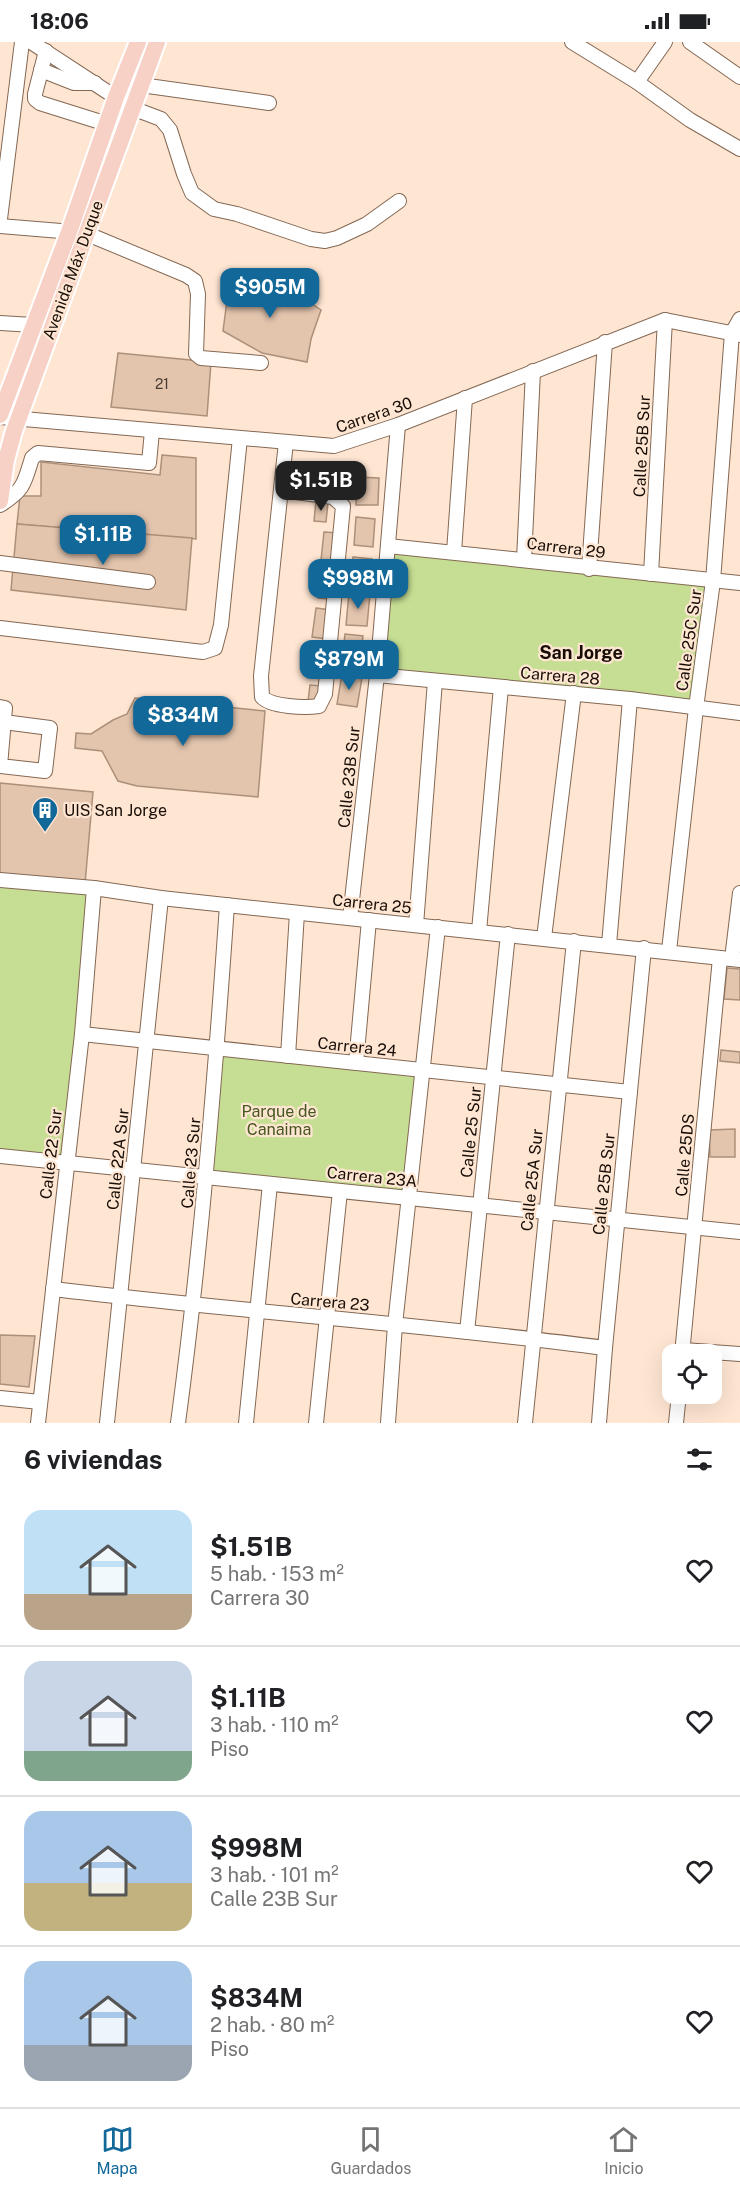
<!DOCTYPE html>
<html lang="es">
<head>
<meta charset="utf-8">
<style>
	body { margin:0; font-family:"Public Sans",sans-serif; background:#f2f2f2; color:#202124; height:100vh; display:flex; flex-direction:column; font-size:22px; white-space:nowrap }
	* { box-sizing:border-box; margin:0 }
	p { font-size:20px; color:#757577 }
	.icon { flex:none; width:33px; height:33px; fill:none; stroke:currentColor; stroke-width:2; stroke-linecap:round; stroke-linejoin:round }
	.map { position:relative; height:1381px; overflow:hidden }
	.sheet { display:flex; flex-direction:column; background:#fff; flex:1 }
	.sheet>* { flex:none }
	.fabs { position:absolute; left:662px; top:1302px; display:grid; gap:12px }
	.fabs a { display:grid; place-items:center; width:60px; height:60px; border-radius:12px; background:#fff; box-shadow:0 6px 24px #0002; font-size:30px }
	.price { position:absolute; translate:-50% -51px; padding:0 14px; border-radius:12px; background:#116899; color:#fff; font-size:20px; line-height:39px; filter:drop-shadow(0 2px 3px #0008) }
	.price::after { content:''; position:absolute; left:50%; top:36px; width:18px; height:14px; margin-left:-9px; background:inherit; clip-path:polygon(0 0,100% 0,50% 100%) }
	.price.active { background:#222; color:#fff }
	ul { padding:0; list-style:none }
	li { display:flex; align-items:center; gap:18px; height:150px; padding:0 24px }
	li+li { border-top:2px solid #e0e0e0 }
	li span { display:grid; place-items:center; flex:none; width:168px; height:120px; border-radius:18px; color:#555 }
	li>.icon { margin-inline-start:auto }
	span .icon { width:72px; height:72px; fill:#fffc; stroke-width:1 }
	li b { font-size:26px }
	h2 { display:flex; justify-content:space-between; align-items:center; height:72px; padding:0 24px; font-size:26px }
	.status { display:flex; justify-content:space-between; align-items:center; height:42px; padding:0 30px; background:#fff; direction:ltr }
	.status svg { height:16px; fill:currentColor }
	.tabs { display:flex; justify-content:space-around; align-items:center; height:84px; border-top:2px solid #e0e0e0; background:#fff; font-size:16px; color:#757577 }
	.tabs a { display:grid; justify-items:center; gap:3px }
	.tabs .active { color:#116899 }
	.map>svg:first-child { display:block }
	.green { fill:#c6de93 }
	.building { fill:#e3c5ae; stroke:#ac9079; stroke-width:1.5 }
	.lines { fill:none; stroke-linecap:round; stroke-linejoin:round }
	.minor-casing { stroke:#836853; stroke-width:16 }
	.major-casing { stroke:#fff; stroke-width:20 }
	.minor { stroke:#fff; stroke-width:14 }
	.major { stroke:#f7d1c6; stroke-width:16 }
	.labels { text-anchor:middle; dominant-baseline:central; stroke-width:4.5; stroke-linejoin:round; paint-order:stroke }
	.number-label { font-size:14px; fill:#4a3b30 }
	.street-label { font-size:16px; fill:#170d06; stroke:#ffe6d3 }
	.poi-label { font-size:16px; fill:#170d06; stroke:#ffe6d3; text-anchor:start }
	.park-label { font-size:16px; fill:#475720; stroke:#ffe6d3 }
	.neighbourhood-label { font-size:18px; font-weight:bold; fill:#170d06; stroke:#ffe6d3 }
</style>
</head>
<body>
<div class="status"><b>18:06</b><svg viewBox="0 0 49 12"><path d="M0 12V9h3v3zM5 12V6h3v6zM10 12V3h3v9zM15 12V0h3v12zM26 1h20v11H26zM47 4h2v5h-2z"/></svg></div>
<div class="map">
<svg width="740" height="1381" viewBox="0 0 740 1381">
	<rect width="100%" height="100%" fill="#ffe6d3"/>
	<g class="green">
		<polygon points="395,506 707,541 690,663 384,631"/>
		<polygon points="0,843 91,853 62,1116 0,1109"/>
		<polygon points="222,1010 418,1031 405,1153 211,1134"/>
	</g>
	<g class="building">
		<polygon points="230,236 285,244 321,268 311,297 307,320 262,311 223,289"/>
		<polygon points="118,311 211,320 207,374 111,365"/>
		<polygon points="162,413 196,416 196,497 17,482 20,454 41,454 41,420 160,433"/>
		<polygon points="357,435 379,436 378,463 356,463"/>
		<polygon points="316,459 328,460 326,480 314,479"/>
		<polygon points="356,475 375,477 373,505 354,503"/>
		<polygon points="17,482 192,496 186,568 11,548"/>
		<polygon points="324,490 339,491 336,520 321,518"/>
		<polygon points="353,515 372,517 369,546 350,544"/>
		<polygon points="321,527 334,528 331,557 318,556"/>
		<polygon points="349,551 370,552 367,584 346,583"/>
		<polygon points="316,566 331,568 327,597 312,595"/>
		<polygon points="345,592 363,594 359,624 342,621"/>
		<polygon points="312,604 327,606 324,635 309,633"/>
		<polygon points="342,632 362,636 357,665 337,662"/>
		<polygon points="310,643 322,644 321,660 308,659"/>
		<polygon points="135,656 265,669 258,755 137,744 118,739 102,709 75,706 76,691 91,692 113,678 127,672"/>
		<polygon points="0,741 93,750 85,842 0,833"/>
		<polygon points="727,926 740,927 740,958 724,957"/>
		<polygon points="721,1008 740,1010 740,1021 720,1019"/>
		<polygon points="735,1087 735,1115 710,1115 709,1088"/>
		<polygon points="0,1293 35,1294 29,1345 0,1342"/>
	</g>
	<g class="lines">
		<g class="minor-casing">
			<g id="minor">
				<polyline points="31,0 132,66 161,77 170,88 184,132 192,151 214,167 237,172 311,197 325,199 337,196 367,182 399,159"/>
				<polyline points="572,0 637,40 690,78 740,107"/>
				<polyline points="690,0 740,35"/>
				<polyline points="46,9 35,52 35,57 40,61 107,82"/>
				<polyline points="41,28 74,41 95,41"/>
				<polyline points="637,40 665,0"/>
				<polyline points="141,43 269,61"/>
				<polyline points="0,177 22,0"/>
				<polyline points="0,184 85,191 186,233 195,239 198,252 196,312 201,316 261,321"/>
				<polyline points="0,281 33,283"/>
				<polyline points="0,375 334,404 398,383 665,278 740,293"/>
				<path d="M 281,448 L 333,455 L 343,464 L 325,652 L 319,664 C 305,666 271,665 262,655 L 261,634 L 286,400"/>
				<path d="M 0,463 C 24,448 24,442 32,416 L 38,411 L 149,421 L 152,389"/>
				<polyline points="388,504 740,541"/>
				<polyline points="454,510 465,356"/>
				<polyline points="524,518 533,329"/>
				<polyline points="0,521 148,540"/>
				<polyline points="589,527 605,300"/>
				<polyline points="651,532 665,278"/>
				<polyline points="0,586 203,610 215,606 221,583 240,396"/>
				<polyline points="377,633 630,657 740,671"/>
				<polyline points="0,665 5,666 0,724 45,729 50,686 4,680"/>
				<polyline points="0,838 94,846 161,856 740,918"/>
				<polyline points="350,876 377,633 398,383"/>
				<polyline points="416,883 435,639"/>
				<polyline points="479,889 501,645"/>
				<polyline points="544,896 574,651"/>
				<polyline points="609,903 630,657"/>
				<polyline points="669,909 696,666 713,539 732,291 740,277"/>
				<polyline points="732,917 740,851"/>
				<polyline points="82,992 630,1050"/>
				<polyline points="288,1014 297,871"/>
				<polyline points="356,1021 369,878"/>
				<polyline points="0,1114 740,1190"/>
				<path d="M 53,1247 C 236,1269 421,1282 605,1306"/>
				<polyline points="467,1290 508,892"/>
				<polyline points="683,1308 740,1312"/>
				<polyline points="682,1312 720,916"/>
				<polyline points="0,1356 40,1360"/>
				<polyline points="38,1381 82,992 94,846"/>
				<polyline points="107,1381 161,856"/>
				<path d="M 178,1381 C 201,1209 215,1036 227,863"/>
				<polyline points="246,1381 270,1142"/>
				<polyline points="316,1381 340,1149"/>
				<polyline points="388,1381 395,1283 438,885"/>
				<polyline points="525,1381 574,899"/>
				<polyline points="599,1381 605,1306 644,906"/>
				<polyline points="676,1381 679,1352"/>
			</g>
		</g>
		<g class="major-casing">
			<g id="major">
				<polyline points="0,373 69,190 116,55 138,0"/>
				<polyline points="0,459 6,418 14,389 157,0"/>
			</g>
		</g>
		<use href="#minor" class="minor"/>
		<use href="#major" class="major"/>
	</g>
	<defs>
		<g id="building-pin" transform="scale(1.35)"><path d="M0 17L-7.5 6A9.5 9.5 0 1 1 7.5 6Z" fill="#116899" stroke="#ffe6d3"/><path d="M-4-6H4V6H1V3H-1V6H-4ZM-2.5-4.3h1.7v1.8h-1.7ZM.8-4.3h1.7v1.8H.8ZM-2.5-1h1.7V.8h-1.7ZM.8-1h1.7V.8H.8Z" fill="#fff"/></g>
	</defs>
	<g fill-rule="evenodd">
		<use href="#building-pin" x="45" y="768"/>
	</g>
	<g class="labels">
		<g class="number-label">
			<text x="162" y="342">21</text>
		</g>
		<g class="street-label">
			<text transform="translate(73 228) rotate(-70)">Avenida Máx Duque</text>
			<text transform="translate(374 373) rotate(-19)">Carrera 30</text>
			<text transform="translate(642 404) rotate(-87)">Calle 25B Sur</text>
			<text transform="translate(566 506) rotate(7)">Carrera 29</text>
			<text transform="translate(689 598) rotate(-82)">Calle 25C Sur</text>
			<text transform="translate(560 634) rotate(5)">Carrera 28</text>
			<text transform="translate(349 735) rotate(-84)">Calle 23B Sur</text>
			<text transform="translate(372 862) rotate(6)">Carrera 25</text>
			<text transform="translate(357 1005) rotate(6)">Carrera 24</text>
			<text transform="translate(471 1090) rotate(-84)">Calle 25 Sur</text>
			<text transform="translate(51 1112) rotate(-83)">Calle 22 Sur</text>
			<text transform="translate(685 1113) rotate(-85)">Calle 25DS</text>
			<text transform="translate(118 1117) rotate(-84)">Calle 22A Sur</text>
			<text transform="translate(191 1121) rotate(-85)">Calle 23 Sur</text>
			<text transform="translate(372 1135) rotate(6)">Carrera 23A</text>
			<text transform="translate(532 1138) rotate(-84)">Calle 25A Sur</text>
			<text transform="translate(604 1142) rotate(-84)">Calle 25B Sur</text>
			<text transform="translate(330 1260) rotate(5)">Carrera 23</text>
		</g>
		<g class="poi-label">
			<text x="64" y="768">UIS San Jorge</text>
		</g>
		<g class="park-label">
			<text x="279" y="1069">Parque de<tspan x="279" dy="18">Canaima</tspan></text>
		</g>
		<g class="neighbourhood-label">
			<text x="581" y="610">San Jorge</text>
		</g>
	</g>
</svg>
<div class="fabs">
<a><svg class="icon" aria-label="locate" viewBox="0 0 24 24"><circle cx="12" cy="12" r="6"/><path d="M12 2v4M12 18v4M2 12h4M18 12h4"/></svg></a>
</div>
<b class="price" style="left:270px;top:277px">$905M</b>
<b class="price active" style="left:321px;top:470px">$1.51B</b>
<b class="price" style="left:103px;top:524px">$1.11B</b>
<b class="price" style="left:358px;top:568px">$998M</b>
<b class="price" style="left:349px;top:649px">$879M</b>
<b class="price" style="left:183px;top:705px">$834M</b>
</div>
<section class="sheet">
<h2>6 viviendas<svg class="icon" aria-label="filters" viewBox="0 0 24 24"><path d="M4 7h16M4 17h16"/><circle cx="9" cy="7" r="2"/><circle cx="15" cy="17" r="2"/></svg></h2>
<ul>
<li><span style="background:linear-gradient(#bfe0f5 70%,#b9a48a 0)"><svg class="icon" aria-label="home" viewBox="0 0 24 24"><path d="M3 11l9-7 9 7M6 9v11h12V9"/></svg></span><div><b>$1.51B</b><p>5 hab. · 153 m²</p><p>Carrera 30</p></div><svg class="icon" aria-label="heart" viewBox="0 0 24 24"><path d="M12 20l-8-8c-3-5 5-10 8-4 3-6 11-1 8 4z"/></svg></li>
<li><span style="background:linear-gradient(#c9d6e8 75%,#7fa58c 0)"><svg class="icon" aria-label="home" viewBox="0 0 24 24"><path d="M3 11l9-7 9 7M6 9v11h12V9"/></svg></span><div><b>$1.11B</b><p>3 hab. · 110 m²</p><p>Piso</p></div><svg class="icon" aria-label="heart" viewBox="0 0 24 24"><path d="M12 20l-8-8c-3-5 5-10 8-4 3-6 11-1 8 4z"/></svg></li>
<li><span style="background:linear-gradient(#a9c7e8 60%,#c2b280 0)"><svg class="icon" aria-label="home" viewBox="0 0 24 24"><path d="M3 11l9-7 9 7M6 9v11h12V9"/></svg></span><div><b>$998M</b><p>3 hab. · 101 m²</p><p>Calle 23B Sur</p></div><svg class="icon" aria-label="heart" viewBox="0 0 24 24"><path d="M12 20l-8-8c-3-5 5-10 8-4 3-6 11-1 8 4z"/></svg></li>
<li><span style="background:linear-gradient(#a9c7e8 70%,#9aa5b1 0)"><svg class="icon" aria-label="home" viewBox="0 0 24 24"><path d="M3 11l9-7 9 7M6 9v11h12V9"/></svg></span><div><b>$834M</b><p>2 hab. · 80 m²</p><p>Piso</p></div><svg class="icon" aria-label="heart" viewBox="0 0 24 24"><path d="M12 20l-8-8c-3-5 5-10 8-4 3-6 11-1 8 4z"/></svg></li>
</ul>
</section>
<nav class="tabs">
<a class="active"><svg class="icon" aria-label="map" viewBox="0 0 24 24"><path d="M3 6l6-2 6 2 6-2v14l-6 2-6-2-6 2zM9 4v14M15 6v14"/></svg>Mapa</a>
<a><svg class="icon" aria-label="saved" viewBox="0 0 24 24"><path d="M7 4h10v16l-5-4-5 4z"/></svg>Guardados</a>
<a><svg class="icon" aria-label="home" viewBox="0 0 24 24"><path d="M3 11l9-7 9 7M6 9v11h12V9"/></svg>Inicio</a>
</nav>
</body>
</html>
